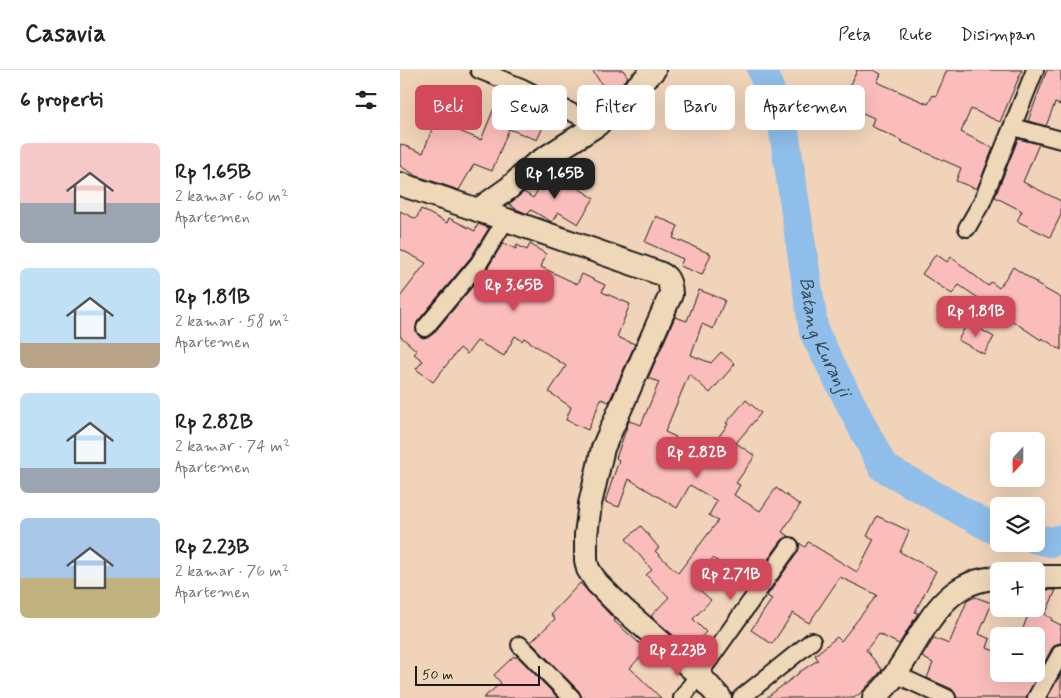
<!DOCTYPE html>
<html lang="id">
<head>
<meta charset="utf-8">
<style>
	body { margin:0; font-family:Mynerve,sans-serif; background:#f6f6f6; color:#222; height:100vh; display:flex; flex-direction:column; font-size:19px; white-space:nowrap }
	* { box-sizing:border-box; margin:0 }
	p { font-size:16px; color:#767676 }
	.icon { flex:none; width:28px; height:28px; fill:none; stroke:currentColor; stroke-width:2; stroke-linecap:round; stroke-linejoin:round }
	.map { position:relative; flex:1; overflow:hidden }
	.drawer { display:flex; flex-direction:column; background:#fff; width:400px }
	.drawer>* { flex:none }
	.top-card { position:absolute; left:15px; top:15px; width:475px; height:45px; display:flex; gap:10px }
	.needle { width:32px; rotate:201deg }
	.tools { position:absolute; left:590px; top:362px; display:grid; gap:10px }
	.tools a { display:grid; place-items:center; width:55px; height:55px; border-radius:8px; background:#fff; box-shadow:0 5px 20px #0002; font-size:25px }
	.scale { position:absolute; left:15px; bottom:12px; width:125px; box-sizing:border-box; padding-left:5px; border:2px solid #1c1c1c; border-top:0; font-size:14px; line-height:18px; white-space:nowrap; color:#1c1c1c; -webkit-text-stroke:4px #efd8b8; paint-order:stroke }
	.price { position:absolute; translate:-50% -42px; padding:0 11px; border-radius:10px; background:#d1495b; color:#fff; font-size:16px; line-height:32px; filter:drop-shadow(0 1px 2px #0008) }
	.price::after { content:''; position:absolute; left:50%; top:30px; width:15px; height:11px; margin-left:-8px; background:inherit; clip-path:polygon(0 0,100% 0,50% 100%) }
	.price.active { background:#222; color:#fff }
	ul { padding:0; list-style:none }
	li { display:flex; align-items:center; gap:15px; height:125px; padding:0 20px }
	li span { display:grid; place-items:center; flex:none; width:140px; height:100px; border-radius:8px; color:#555 }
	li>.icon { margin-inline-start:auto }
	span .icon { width:60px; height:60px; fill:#fffc; stroke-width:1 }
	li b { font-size:21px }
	h2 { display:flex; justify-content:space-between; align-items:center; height:60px; padding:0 20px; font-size:21px }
	.tag { padding:0 18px; border-radius:8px; background:#fff; box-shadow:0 5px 20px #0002; font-size:18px; line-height:45px }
	.tag.active { background:#d1495b; color:#fff }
	header { display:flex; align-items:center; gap:30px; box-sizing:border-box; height:70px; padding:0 25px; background:#fff; border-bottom:1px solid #e0e0e0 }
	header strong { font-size:24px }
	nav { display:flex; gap:28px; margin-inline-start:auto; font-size:18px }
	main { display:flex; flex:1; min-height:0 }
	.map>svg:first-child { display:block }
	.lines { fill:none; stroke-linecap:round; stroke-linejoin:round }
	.river { stroke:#8ebee9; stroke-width:30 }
	.building { fill:#fabdbb; stroke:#1c1c1c }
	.street-casing { stroke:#1c1c1c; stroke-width:20 }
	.secondary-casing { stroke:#1c1c1c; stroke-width:26 }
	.street { stroke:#efd8b8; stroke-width:16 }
	.secondary { stroke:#efd8b8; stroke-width:22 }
	.labels { text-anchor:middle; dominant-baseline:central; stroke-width:5; stroke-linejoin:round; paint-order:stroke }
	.water-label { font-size:19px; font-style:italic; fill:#38444f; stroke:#efd8b8 }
</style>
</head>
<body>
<header>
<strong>Casavia</strong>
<nav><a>Peta</a><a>Rute</a><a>Disimpan</a></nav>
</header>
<main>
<section class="drawer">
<h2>6 properti<svg class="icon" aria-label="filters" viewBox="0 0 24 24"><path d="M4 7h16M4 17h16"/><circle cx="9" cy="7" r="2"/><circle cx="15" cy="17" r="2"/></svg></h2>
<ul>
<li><span style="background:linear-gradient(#f6c9c9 60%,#9aa5b1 0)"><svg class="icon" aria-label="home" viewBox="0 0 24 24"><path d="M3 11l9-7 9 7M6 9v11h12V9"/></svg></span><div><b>Rp 1.65B</b><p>2 kamar · 60 m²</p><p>Apartemen</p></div></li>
<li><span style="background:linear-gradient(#bfe0f5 75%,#b9a48a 0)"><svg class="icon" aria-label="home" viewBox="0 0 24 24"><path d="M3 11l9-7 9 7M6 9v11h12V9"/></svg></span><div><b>Rp 1.81B</b><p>2 kamar · 58 m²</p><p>Apartemen</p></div></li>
<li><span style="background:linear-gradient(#bfe0f5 75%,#9aa5b1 0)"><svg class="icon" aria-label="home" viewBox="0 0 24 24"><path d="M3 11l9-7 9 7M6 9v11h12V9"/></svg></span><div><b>Rp 2.82B</b><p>2 kamar · 74 m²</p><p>Apartemen</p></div></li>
<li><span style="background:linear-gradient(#a9c7e8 60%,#c2b280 0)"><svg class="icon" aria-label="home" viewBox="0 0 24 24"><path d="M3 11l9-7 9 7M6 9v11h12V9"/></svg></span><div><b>Rp 2.23B</b><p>2 kamar · 76 m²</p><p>Apartemen</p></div></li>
</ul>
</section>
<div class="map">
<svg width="661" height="628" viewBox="0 0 661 628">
	<rect width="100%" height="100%" fill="#f1d3b9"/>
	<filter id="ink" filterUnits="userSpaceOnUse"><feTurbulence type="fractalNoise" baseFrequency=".02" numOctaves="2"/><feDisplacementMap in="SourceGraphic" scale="10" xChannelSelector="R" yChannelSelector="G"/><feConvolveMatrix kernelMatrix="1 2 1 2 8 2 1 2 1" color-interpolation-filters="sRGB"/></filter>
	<g filter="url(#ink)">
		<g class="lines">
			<g class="river">
				<path id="s1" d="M 362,0 L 383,55 L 414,262 L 483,397 L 592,458 L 599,460"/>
				<polyline points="636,469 651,472 661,469"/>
			</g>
		</g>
		<g class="building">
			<polygon points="192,0 223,0 228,7 209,25"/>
			<polygon points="457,0 473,0 481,4 477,12 528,34 533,25 536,26 547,0 622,0 600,52 571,39 561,62 593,78 577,119 556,111 561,98 502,72 502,71 471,56 474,48 443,34"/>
			<polygon points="647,0 661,0 661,35 655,33 646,56 628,51"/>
			<polygon points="99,26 148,46 137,70 109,59 92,101 74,94 59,120 17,106 0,96 0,74 23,83 35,51 81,70"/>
			<polygon points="618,69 639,74 623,112 661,131 661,145 650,167 617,151 622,141 595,127"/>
			<polygon points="150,101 194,128 178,154 158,142 152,152 131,140 128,144 116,139 109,134 124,122 133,128"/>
			<polygon points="21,139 47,153 49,148 75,161 78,154 89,158 71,187 17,252 16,261 18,265 23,268 28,267 33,264 87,199 103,173 116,179 117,175 127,180 130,174 146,184 141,197 177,214 182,204 205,215 202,222 230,234 217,267 235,274 209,332 201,329 188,360 166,350 171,337 149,322 166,296 124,268 122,271 115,266 104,286 77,271 67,284 60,278 33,312 16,299 23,291 14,284 17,281 0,266 0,227 26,193 0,179 0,141 16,149"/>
			<polygon points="256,146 278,156 273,168 311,184 302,205 280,196 283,189 245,172"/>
			<polygon points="536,184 547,192 551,187 588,216 591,212 599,218 613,197 637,213 636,214 661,228 661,280 642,268 641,270 559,215 552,224 522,204"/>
			<polygon points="299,220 325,230 313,259 302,254 291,285 311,293 321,282 335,294 310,323 289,304 265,362 276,367 272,375 302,390 328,354 326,353 346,330 361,343 336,373 355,386 336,413 340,415 334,425 360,441 376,418 400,435 382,462 389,466 382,470 350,514 313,488 293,514 311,530 293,549 306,562 289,579 251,546 269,527 246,505 252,500 226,469 241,456 259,478 255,481 278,503 318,451 309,445 317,431 290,415 277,438 229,409 219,437 205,432 219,390 216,388 229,351 241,355 259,312 248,308 275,247 287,251"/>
			<polygon points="568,252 594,267 584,284 558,270"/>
			<polygon points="477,446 509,461 500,482 536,501 515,542 518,543 499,574 479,564 466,580 482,600 463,621 454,628 366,628 398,604 398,603 418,590 415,585 437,567 441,571 477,525 440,507 409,553 393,543 372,574 351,560 372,529 367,526 398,482 399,473 405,477 408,472 457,502 474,469 467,466"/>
			<polygon points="180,513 215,550 214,551 247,580 230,598 261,628 182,628 179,621 131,572 155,549 151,544"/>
			<polygon points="638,520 656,520 645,545 652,548 651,550 661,555 661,573 656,574 652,578 626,628 557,628 555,623 552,619 527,608 533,593 522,587 534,568 549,574 567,531 575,527 592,533 579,564 590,569 587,578 599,583 599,604 636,604 636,566 620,566 630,540 636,542 636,524"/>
			<polygon points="114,586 116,588 117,586 158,628 83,628 101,613 94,605"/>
			<polygon points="661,604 661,628 647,628"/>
		</g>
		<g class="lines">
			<g class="street-casing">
				<g id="street">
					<polyline points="79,0 121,17 197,55"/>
					<polyline points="613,57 661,70"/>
					<polyline points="567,158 582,132 635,0"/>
					<polyline points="25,258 79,193 105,151"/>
					<polyline points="120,575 172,628"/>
					<polyline points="495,604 547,628"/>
					<polyline points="282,628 390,476"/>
					<polyline points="341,628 412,571"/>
					<polyline points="636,628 661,583"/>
				</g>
			</g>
			<g class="secondary-casing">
				<g id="secondary">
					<polyline points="0,114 78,140 109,118 134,95 197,55 254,0"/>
					<path d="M 78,140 L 245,198 C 263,205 270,203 271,224 L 203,378 L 190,434 L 186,465 L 186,490 L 188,499 L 197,513 L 223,539 L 299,605 L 320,628"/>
					<polyline points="636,507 661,507"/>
					<path d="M 474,628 C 519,590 528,509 599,508"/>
				</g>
			</g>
			<use href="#street" class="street"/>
			<use href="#secondary" class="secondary"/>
		</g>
	</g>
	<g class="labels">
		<g class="water-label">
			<text stroke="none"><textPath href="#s1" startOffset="276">Batang Kuranji</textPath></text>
		</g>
	</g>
</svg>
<div class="tools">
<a><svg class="needle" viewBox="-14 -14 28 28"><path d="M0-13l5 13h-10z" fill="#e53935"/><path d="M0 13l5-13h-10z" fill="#767676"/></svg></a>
<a><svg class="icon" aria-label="layers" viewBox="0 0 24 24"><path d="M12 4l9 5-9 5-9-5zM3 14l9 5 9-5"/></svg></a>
<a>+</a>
<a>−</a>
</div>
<div class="scale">50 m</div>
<b class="price active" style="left:155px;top:130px">Rp 1.65B</b>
<b class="price" style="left:114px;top:242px">Rp 3.65B</b>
<b class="price" style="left:576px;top:268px">Rp 1.81B</b>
<b class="price" style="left:297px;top:409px">Rp 2.82B</b>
<b class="price" style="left:331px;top:531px">Rp 2.71B</b>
<b class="price" style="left:278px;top:607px">Rp 2.23B</b>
<div class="top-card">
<a class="tag active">Beli</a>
<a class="tag">Sewa</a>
<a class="tag">Filter</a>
<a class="tag">Baru</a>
<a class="tag">Apartemen</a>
</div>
</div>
</main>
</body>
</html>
